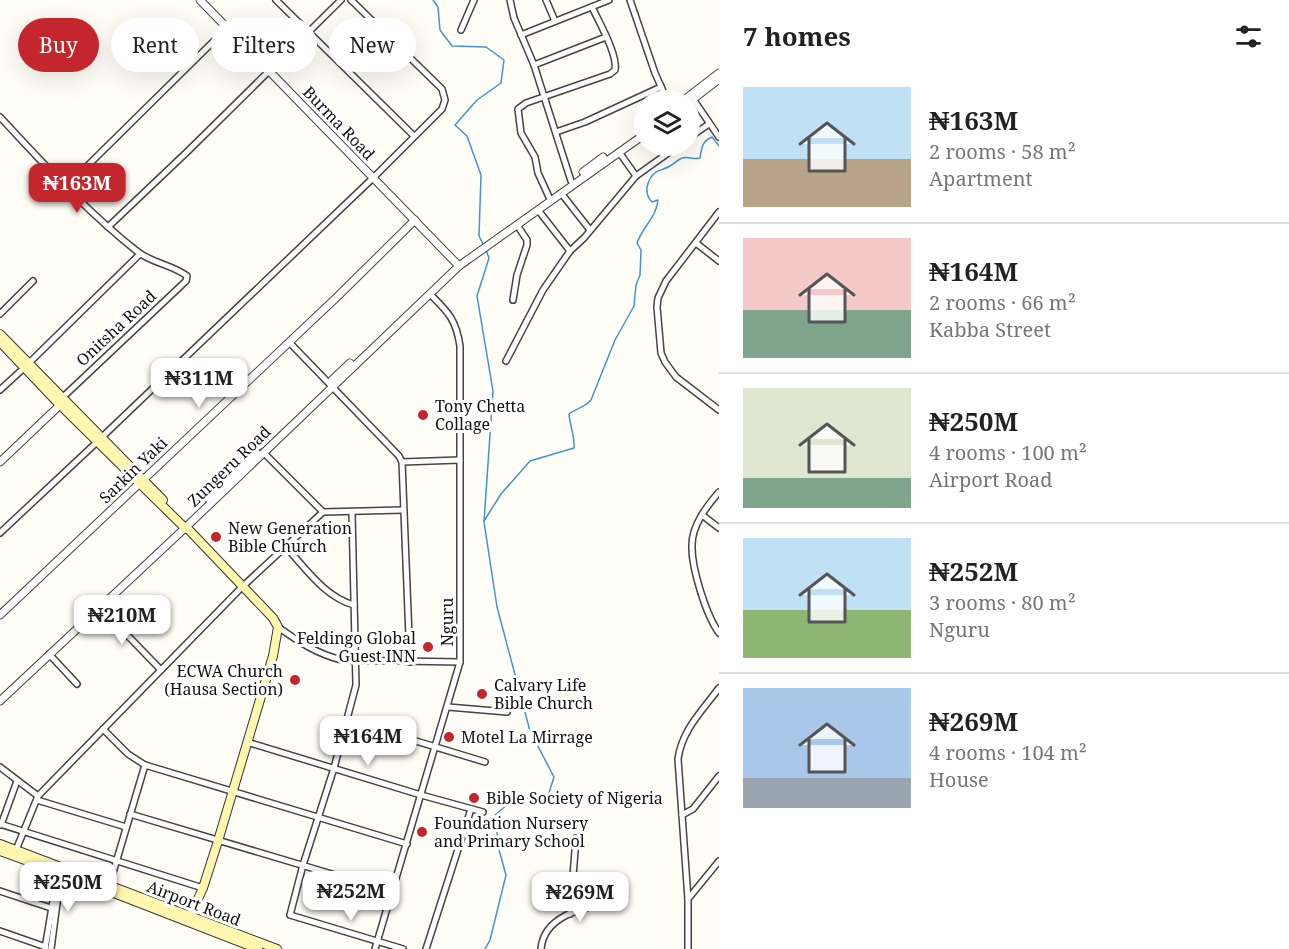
<!DOCTYPE html>
<html lang="en">
<head>
<meta charset="utf-8">
<style>
	body { margin:0; font-family:"Noto Serif",serif; background:#f2f2f2; color:#222; height:100vh; display:flex; flex-direction:column; font-size:22px; white-space:nowrap }
	* { box-sizing:border-box; margin:0 }
	p { font-size:20px; color:#767676 }
	.icon { flex:none; width:33px; height:33px; fill:none; stroke:currentColor; stroke-width:2; stroke-linecap:round; stroke-linejoin:round }
	.map { position:relative; flex:1; overflow:hidden }
	.panel { display:flex; flex-direction:column; background:#fff; width:570px }
	.panel>* { flex:none }
	.banner { position:absolute; left:18px; top:18px; width:570px; height:54px; display:flex; gap:12px }
	.controls { position:absolute; left:634px; top:90px; display:grid; gap:12px }
	.controls a { display:grid; place-items:center; width:66px; height:66px; border-radius:50%; background:#fff; box-shadow:0 6px 24px #0002; font-size:30px }
	.price { position:absolute; translate:-50% -51px; padding:0 14px; border-radius:12px; background:#fff; color:#222; font-size:20px; line-height:39px; filter:drop-shadow(0 2px 3px #0008) }
	.price::after { content:''; position:absolute; left:50%; top:36px; width:18px; height:14px; margin-left:-9px; background:inherit; clip-path:polygon(0 0,100% 0,50% 100%) }
	.price.on { background:#c4262e; color:#fff }
	ul { padding:0; list-style:none }
	li { display:flex; align-items:center; gap:18px; height:150px; padding:0 24px }
	li+li { border-top:2px solid #e0e0e0 }
	li span { display:grid; place-items:center; flex:none; width:168px; height:120px; border-radius:0px; color:#555 }
	li>.icon { margin-inline-start:auto }
	span .icon { width:72px; height:72px; fill:#fffc; stroke-width:1 }
	li b { font-size:26px }
	h2 { display:flex; justify-content:space-between; align-items:center; height:72px; padding:0 24px; font-size:26px }
	.tag { padding:0 21px; border-radius:27px; background:#fff; box-shadow:0 6px 24px #0002; font-size:21px; line-height:54px }
	.tag.on { background:#c4262e; color:#fff }
	main { display:flex; flex:1; min-height:0 }
	.map>svg:first-child { display:block }
	.lines { fill:none; stroke-linecap:round; stroke-linejoin:round }
	.stream { stroke:#3f96cf; stroke-width:1.5 }
	.minor-casing { stroke:#444; stroke-width:8 }
	.tertiary-casing { stroke:#444; stroke-width:9 }
	.secondary-casing { stroke:#333; stroke-width:10 }
	.minor { stroke:#fff; stroke-width:5 }
	.tertiary { stroke:#fff; stroke-width:7 }
	.secondary { stroke:#fff6b0; stroke-width:8 }
	.poi-dot { fill:#c4262e; stroke:#fff; stroke-width:2 }
	.labels { text-anchor:middle; dominant-baseline:central; stroke-width:6; stroke-linejoin:round; paint-order:stroke }
	.street-label { font-size:16px; fill:#111; stroke:#fff }
	.poi-label { font-size:16px; fill:#111; stroke:#fff; text-anchor:start }
</style>
</head>
<body>
<main>
<div class="map">
<svg width="719" height="949" viewBox="0 0 719 949">
	<rect width="100%" height="100%" fill="#fffdf5"/>
	<g class="lines">
		<g class="stream">
			<polyline points="433,0 438,7 440,30 452,46 486,47 504,60 501,83 477,100 455,125 467,136 481,175 479,236 484,246"/>
			<path d="M 484,521 L 501,494 L 530,461 L 574,448 C 575,436 570,427 569,414 C 577,408 584,408 591,400 L 615,340 L 634,306 L 636,285 L 640,275 L 641,250 L 637,243 C 642,228 657,216 658,200 L 652,202 C 643,193 647,179 656,172 C 660,170 665,169 670,166 C 674,164 677,160 682,158 C 688,156 693,160 700,158 C 702,148 701,142 712,137 L 719,146"/>
			<polyline points="485,949 490,940 506,875 499,850 495,815 514,799 548,796 554,777 530,731 497,607 484,522 493,391 477,296 489,258 486,250"/>
		</g>
		<g class="minor-casing">
			<g id="minor">
				<polyline points="276,0 414,136"/>
				<polyline points="510,0 514,18 534,65 571,181"/>
				<polyline points="546,0 555,21"/>
				<polyline points="630,0 655,73 667,100"/>
				<polyline points="461,30 474,0"/>
				<polyline points="521,35 609,0"/>
				<polyline points="534,65 606,37"/>
				<polyline points="693,99 719,137"/>
				<path d="M 0,117 C 44,164 87,212 138,252 C 152,263 173,265 187,276 L 186,281 L 62,398"/>
				<polyline points="556,132 585,122 661,87"/>
				<polyline points="690,137 709,124"/>
				<polyline points="619,152 636,176"/>
				<polyline points="66,187 227,28"/>
				<polyline points="561,193 590,230"/>
				<path d="M 549,197 L 538,173 L 535,157 L 521,133 L 518,109 L 526,103 L 610,74 L 615,70 C 618,55 599,22 592,7"/>
				<polyline points="538,210 570,251"/>
				<polyline points="719,212 666,281 658,298 657,307 661,353 665,362 676,377 719,410"/>
				<polyline points="108,227 188,151 341,0"/>
				<polyline points="696,243 719,261"/>
				<polyline points="513,300 517,275 527,245 527,240 517,225"/>
				<polyline points="0,314 33,281"/>
				<polyline points="289,342 399,456 402,462 410,662"/>
				<polyline points="506,361 543,290 570,251 584,238 636,176 678,146"/>
				<polyline points="28,364 140,254"/>
				<polyline points="0,390 24,368"/>
				<polyline points="101,438 373,178 442,109 445,100 442,89 351,0"/>
				<polyline points="263,452 323,512 403,510"/>
				<polyline points="402,462 460,460"/>
				<path d="M 719,492 C 707,506 692,525 692,545 C 691,567 706,615 719,633"/>
				<polyline points="352,513 356,685 334,768 303,865 290,915 403,949"/>
				<polyline points="702,515 719,528"/>
				<polyline points="0,533 97,442"/>
				<path d="M 286,547 C 306,569 325,597 354,605"/>
				<polyline points="100,607 161,670"/>
				<path d="M 278,627 C 299,642 317,654 342,660 L 460,662"/>
				<polyline points="49,654 77,684"/>
				<polyline points="448,707 507,712"/>
				<polyline points="347,720 485,762"/>
				<polyline points="103,729 128,754 145,765 407,844"/>
				<polyline points="247,742 421,795 483,812"/>
				<polyline points="0,767 38,796"/>
				<polyline points="37,800 126,827"/>
				<polyline points="130,814 392,892"/>
				<polyline points="682,815 693,809 719,776"/>
				<polyline points="0,824 203,888"/>
				<polyline points="1,825 17,781"/>
				<polyline points="16,850 38,796 242,587 323,512"/>
				<polyline points="109,886 145,765"/>
				<polyline points="0,891 51,908"/>
				<polyline points="688,899 719,861"/>
				<polyline points="570,914 576,838"/>
				<polyline points="0,931 46,947"/>
				<polyline points="45,949 58,871"/>
				<polyline points="51,949 57,903 64,871"/>
				<path d="M 375,949 L 460,662 L 460,346 C 456,319 448,312 430,294"/>
				<polyline points="426,949 471,809"/>
				<path d="M 541,949 C 544,913 589,907 618,900"/>
				<path d="M 688,949 L 688,899 L 678,759 C 682,730 702,711 719,688"/>
			</g>
		</g>
		<g class="tertiary-casing">
			<g id="tertiary">
				<polyline points="200,0 459,266"/>
				<polyline points="684,100 719,73"/>
				<polyline points="692,100 719,79"/>
				<polyline points="583,172 603,157"/>
				<polyline points="332,380 350,363"/>
				<polyline points="0,462 60,405"/>
				<polyline points="209,499 256,452"/>
				<polyline points="0,615 337,297 415,220"/>
				<polyline points="0,701 185,528 459,266 645,134"/>
			</g>
		</g>
		<g class="secondary-casing">
			<g id="secondary">
				<polyline points="0,334 163,500"/>
				<polyline points="0,342 60,405 185,528 189,530 273,618 278,627 273,656 218,841 203,888 190,916"/>
				<polyline points="0,844 277,949"/>
				<polyline points="0,851 69,876"/>
				<polyline points="83,881 258,949"/>
			</g>
		</g>
		<use href="#minor" class="minor"/>
		<use href="#tertiary" class="tertiary"/>
		<use href="#secondary" class="secondary"/>
	</g>
	<g class="poi-dot">
		<circle cx="423" cy="415" r="6"/>
		<circle cx="216" cy="537" r="6"/>
		<circle cx="428" cy="647" r="6"/>
		<circle cx="295" cy="680" r="6"/>
		<circle cx="482" cy="694" r="6"/>
		<circle cx="449" cy="737" r="6"/>
		<circle cx="474" cy="798" r="6"/>
		<circle cx="422" cy="832" r="6"/>
	</g>
	<g class="labels">
		<g class="street-label">
			<text transform="translate(339 123) rotate(46)">Burma Road</text>
			<text transform="translate(116 328) rotate(-43)">Onitsha Road</text>
			<text transform="translate(229 466) rotate(-44)">Zungeru Road</text>
			<text transform="translate(133 470) rotate(-44)">Sarkin Yaki</text>
			<text transform="translate(447 622) rotate(-90)">Nguru</text>
			<text transform="translate(194 903) rotate(21)">Airport Road</text>
		</g>
		<g class="poi-label">
			<text x="435" y="406">Tony Chetta<tspan x="435" dy="18">Collage</tspan></text>
			<text x="228" y="528">New Generation<tspan x="228" dy="18">Bible Church</tspan></text>
			<text x="416" y="638" text-anchor="end">Feldingo Global<tspan x="416" dy="18">Guest INN</tspan></text>
			<text x="283" y="671" text-anchor="end">ECWA Church<tspan x="283" dy="18">(Hausa Section)</tspan></text>
			<text x="494" y="685">Calvary Life<tspan x="494" dy="18">Bible Church</tspan></text>
			<text x="461" y="737">Motel La Mirrage</text>
			<text x="486" y="798">Bible Society of Nigeria</text>
			<text x="434" y="823">Foundation Nursery<tspan x="434" dy="18">and Primary School</tspan></text>
		</g>
	</g>
</svg>
<div class="controls">
<a><svg class="icon" aria-label="layers" viewBox="0 0 24 24"><path d="M12 4l9 5-9 5-9-5zM3 14l9 5 9-5"/></svg></a>
</div>
<b class="price on" style="left:77px;top:214px">₦163M</b>
<b class="price" style="left:199px;top:409px">₦311M</b>
<b class="price" style="left:122px;top:646px">₦210M</b>
<b class="price" style="left:368px;top:767px">₦164M</b>
<b class="price" style="left:68px;top:913px">₦250M</b>
<b class="price" style="left:351px;top:922px">₦252M</b>
<b class="price" style="left:580px;top:923px">₦269M</b>
<div class="banner">
<a class="tag on">Buy</a>
<a class="tag">Rent</a>
<a class="tag">Filters</a>
<a class="tag">New</a>
</div>
</div>
<section class="panel">
<h2>7 homes<svg class="icon" aria-label="filters" viewBox="0 0 24 24"><path d="M4 7h16M4 17h16"/><circle cx="9" cy="7" r="2"/><circle cx="15" cy="17" r="2"/></svg></h2>
<ul>
<li><span style="background:linear-gradient(#bfe0f5 60%,#b9a48a 0)"><svg class="icon" aria-label="home" viewBox="0 0 24 24"><path d="M3 11l9-7 9 7M6 9v11h12V9"/></svg></span><div><b>₦163M</b><p>2 rooms · 58 m²</p><p>Apartment</p></div></li>
<li><span style="background:linear-gradient(#f6c9c9 60%,#7fa58c 0)"><svg class="icon" aria-label="home" viewBox="0 0 24 24"><path d="M3 11l9-7 9 7M6 9v11h12V9"/></svg></span><div><b>₦164M</b><p>2 rooms · 66 m²</p><p>Kabba Street</p></div></li>
<li><span style="background:linear-gradient(#dfe7d0 75%,#7fa58c 0)"><svg class="icon" aria-label="home" viewBox="0 0 24 24"><path d="M3 11l9-7 9 7M6 9v11h12V9"/></svg></span><div><b>₦250M</b><p>4 rooms · 100 m²</p><p>Airport Road</p></div></li>
<li><span style="background:linear-gradient(#bfe0f5 60%,#8fb573 0)"><svg class="icon" aria-label="home" viewBox="0 0 24 24"><path d="M3 11l9-7 9 7M6 9v11h12V9"/></svg></span><div><b>₦252M</b><p>3 rooms · 80 m²</p><p>Nguru</p></div></li>
<li><span style="background:linear-gradient(#a9c7e8 75%,#9aa5b1 0)"><svg class="icon" aria-label="home" viewBox="0 0 24 24"><path d="M3 11l9-7 9 7M6 9v11h12V9"/></svg></span><div><b>₦269M</b><p>4 rooms · 104 m²</p><p>House</p></div></li>
</ul>
</section>
</main>
</body>
</html>
